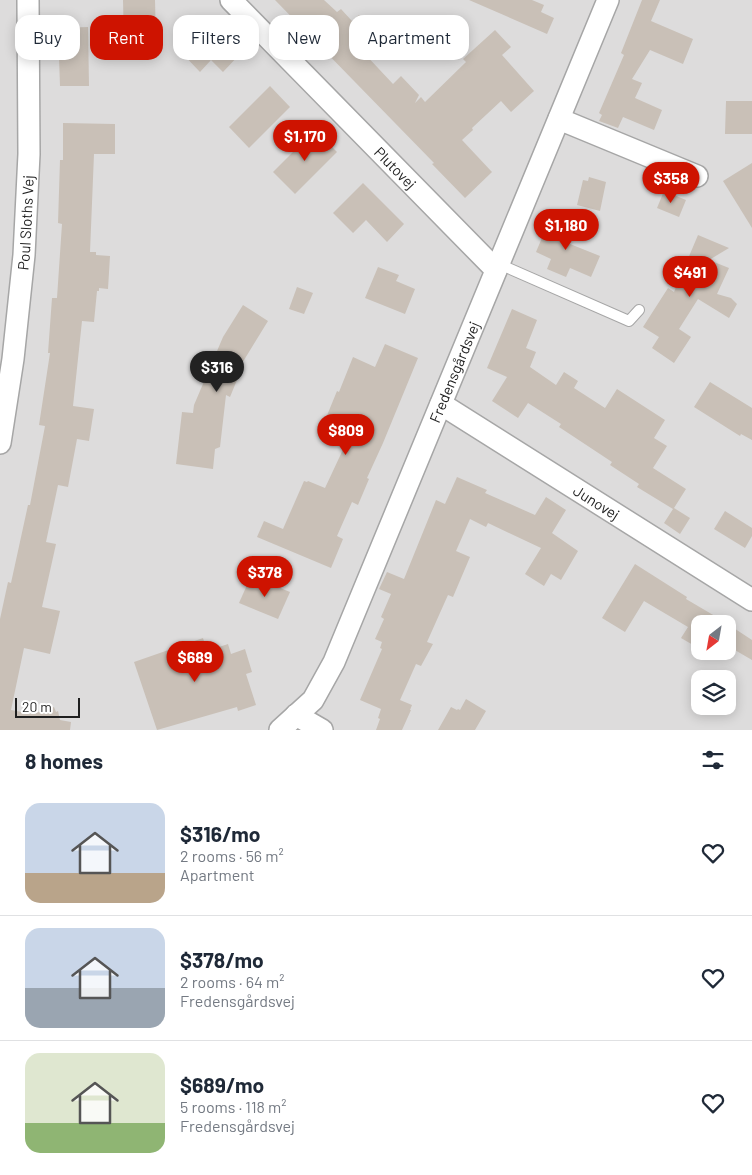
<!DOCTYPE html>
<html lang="en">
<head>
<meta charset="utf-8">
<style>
	body { margin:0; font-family:Barlow,sans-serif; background:#f6f6f7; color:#1f2937; height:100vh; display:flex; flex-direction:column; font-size:19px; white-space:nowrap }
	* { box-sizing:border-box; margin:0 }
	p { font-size:16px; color:#747a83 }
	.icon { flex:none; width:28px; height:28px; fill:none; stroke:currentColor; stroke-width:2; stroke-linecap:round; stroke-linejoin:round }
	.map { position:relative; height:730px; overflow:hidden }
	.side { display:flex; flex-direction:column; background:#fff; flex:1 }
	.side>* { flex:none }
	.hud { position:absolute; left:15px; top:15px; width:500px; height:45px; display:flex; gap:10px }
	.needle { width:32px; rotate:211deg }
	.fabs { position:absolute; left:691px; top:615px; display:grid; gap:10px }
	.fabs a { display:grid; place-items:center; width:45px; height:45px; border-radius:10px; background:#fff; box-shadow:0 2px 12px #0003; font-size:25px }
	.scale { position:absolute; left:15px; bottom:12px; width:65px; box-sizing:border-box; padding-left:5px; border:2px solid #1f1f1f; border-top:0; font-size:14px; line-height:18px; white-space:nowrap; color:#1f1f1f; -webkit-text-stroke:4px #fff; paint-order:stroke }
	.price { position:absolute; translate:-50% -42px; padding:0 11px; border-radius:18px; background:#ce1300; color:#fff; font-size:16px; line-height:32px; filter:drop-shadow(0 1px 2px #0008) }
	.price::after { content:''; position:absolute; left:50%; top:30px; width:15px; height:11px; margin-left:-8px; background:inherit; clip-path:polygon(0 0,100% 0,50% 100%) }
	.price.on { background:#222; color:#fff }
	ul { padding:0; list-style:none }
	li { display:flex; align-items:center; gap:15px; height:125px; padding:0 25px }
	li+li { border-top:1px solid #e0e1e3 }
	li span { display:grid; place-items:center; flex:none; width:140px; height:100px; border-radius:15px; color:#555 }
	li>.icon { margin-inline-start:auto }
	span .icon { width:60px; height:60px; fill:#fffc; stroke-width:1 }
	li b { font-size:21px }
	h2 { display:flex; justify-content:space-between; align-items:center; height:60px; padding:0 25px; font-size:21px }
	.chip { padding:0 18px; border-radius:15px; background:#fff; box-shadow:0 2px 12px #0003; font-size:18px; line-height:45px }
	.chip.on { background:#ce1300; color:#fff }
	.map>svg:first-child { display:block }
	.residential { fill:#dddcdc; fill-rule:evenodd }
	.building { fill:#c9c0b7 }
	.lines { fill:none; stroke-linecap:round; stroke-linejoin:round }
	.service-casing { stroke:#a6a6a6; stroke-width:12 }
	.minor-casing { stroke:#a6a6a6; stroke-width:24 }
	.service { stroke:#fff; stroke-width:10 }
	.minor { stroke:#fff; stroke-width:21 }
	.labels { text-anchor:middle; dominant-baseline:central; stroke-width:5; stroke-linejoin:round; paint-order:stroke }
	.street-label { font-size:15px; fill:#1f1f1f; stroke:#fff }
</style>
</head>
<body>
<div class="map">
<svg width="752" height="730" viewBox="0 0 752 730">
	<rect width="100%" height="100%" fill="#f0ede4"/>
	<path class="residential" d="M 0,0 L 752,0 L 752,730 L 0,730 ZM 700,624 L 728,624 L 728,651 L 700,651 ZM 700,679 L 728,679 L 728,706 L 700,706 Z"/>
	<g class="building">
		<polygon points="123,0 155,0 156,42 124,42"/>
		<polygon points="275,0 324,0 337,12 341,9 352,21 359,15 380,37 364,53 393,84 401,76 419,95 415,103 421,97 425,102 466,62 463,59 495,30 511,47 502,55 534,91 511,112 501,101 472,128 473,130 462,140 492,172 465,198 432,164 434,163"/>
		<polygon points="469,0 532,0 544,5 541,12 554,18 547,34"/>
		<polygon points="642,0 660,0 651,21 693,39 683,64 650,50 632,79 642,83 635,98 662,110 654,130 623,117 618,128 599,121 602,115 599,113 624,55 621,53"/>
		<polygon points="211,25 240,54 223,72 211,60 200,72 178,49 194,34 198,38"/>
		<polygon points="88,27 89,86 60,86 58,28"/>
		<polygon points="270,86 290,107 249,148 229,127"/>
		<polygon points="726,101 752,101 752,134 725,134"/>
		<polygon points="63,123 115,124 115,154 94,154 90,252 96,252 96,255 110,256 108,289 99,288 99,291 97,291 94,322 82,321 73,406 94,409 89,441 77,439 68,487 58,485 46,542 56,544 42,607 60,611 50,654 24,648 11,710 33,714 54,707 56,712 58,711 60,720 71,722 70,730 0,730 0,619 8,582 11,583 28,505 30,505 45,426 39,425 50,353 48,353 52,298 57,298 62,224 58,223 60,160 63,160"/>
		<polygon points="315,130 337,152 295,194 273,172"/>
		<polygon points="752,163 752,228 723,181"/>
		<polygon points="589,177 606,182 600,211 577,205 583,180 588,181"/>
		<polygon points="363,183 404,224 387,242 366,220 353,233 333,213"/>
		<polygon points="664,191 686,200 679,217 657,208"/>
		<polygon points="559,217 578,225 570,244 600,256 591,277 570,268 566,277 547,269 551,259 536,252 544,233 551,236"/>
		<polygon points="698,235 729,248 709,260 729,268 717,294 731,298 737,304 729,318 698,299 679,329 691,337 674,363 652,348 659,337 643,327 668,288 674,292"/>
		<polygon points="378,267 399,275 396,281 415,289 405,314 365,298"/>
		<polygon points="297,287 313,293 304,314 289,309"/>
		<polygon points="243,305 268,321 233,378 237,380 230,397 226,395 220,447 215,449 213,469 176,464 182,412 193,413 194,405 223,337"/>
		<polygon points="512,309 537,320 526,348 536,352 530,367 556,385 564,372 578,381 574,388 605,408 617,389 665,420 654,438 667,446 653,468 686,489 674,508 690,518 680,534 664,523 673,509 637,487 639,484 610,465 612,462 559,427 561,424 528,403 518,418 492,401 507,377 487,368"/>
		<polygon points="385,344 418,358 383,443 367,478 369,479 358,505 352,502 337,536 343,539 331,568 257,537 264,521 283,529 304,481 307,482 308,481 325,488 347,441 321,430 337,391 339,392 353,357 375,367"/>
		<polygon points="710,382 752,408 752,440 741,434 740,436 694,407"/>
		<polygon points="457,477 487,490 485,493 535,515 546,497 566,510 552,533 578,551 561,580 551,574 544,586 525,574 541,548 488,523 486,527 470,519 456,551 470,557 453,597 448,595 427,642 433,644 421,666 416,664 400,700 412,705 410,710 411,710 402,730 376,730 380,719 378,718 381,709 360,700 382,649 380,648 382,642 375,639 384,619 381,617 391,594 379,589 387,572 404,579 436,500 445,504"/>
		<polygon points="725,511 752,528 752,536 745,548 714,529"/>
		<polygon points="635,564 687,597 686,599 720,619 752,640 752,660 728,646 728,624 700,624 700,649 681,638 688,627 644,601 625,632 602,618"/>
		<polygon points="251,576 290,592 278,619 239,603"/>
		<polygon points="203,638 207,651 228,644 231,654 245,649 252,672 246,674 256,705 238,711 237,707 157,730 134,662"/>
		<polygon points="466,699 486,711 475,730 438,730 451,707 457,710 458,709 460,710"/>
	</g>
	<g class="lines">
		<g class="service-casing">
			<polyline id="service" points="499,264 629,321 639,310"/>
		</g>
		<g class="minor-casing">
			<g id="minor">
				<path id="s1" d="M 231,0 L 496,270"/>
				<polyline points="559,119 697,176"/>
				<path id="s2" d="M 441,404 L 752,600"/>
				<path id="s3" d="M 0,443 L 13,359 L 24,255 L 29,154 L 28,0"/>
				<polyline points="296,715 322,730"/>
				<path id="s4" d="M 280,730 L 313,700 L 334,662 L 608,0"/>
			</g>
		</g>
		<use href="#service" class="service"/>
		<use href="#minor" class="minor"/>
	</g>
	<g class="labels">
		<g class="street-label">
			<text stroke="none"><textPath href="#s1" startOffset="235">Plutovej</textPath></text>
			<text stroke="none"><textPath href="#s3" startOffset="222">Poul Sloths Vej</textPath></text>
			<text stroke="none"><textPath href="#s4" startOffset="402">Fredensgårdsvej</textPath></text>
			<text stroke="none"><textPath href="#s2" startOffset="184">Junovej</textPath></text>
		</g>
	</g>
</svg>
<div class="fabs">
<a><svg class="needle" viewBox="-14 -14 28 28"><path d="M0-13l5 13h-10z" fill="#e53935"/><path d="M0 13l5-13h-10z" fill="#747a83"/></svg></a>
<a><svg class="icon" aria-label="layers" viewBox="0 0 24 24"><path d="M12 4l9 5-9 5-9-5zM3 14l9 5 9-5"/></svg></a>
</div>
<div class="scale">20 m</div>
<b class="price" style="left:305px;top:162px">$1,170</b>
<b class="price" style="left:671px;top:204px">$358</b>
<b class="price" style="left:566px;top:251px">$1,180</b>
<b class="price" style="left:690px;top:298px">$491</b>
<b class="price on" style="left:217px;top:393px">$316</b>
<b class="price" style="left:346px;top:456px">$809</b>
<b class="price" style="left:265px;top:598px">$378</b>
<b class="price" style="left:195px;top:683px">$689</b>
<div class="hud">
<a class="chip">Buy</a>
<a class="chip on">Rent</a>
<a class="chip">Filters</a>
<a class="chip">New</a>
<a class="chip">Apartment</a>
</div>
</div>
<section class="side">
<h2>8 homes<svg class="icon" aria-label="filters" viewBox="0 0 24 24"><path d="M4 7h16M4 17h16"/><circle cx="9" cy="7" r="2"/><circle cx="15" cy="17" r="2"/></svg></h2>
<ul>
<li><span style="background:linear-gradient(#c9d6e8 70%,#b9a48a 0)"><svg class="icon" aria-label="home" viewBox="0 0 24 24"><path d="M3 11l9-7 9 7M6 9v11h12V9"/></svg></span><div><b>$316/mo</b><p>2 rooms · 56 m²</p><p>Apartment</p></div><svg class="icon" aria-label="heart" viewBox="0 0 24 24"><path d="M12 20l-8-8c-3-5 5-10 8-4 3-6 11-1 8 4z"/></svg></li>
<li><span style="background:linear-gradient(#c9d6e8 60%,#9aa5b1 0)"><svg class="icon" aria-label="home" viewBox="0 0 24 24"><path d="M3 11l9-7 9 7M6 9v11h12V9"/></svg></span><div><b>$378/mo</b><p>2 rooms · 64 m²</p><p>Fredensgårdsvej</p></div><svg class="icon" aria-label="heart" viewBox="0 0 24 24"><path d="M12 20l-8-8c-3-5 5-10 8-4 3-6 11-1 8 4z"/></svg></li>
<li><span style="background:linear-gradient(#dfe7d0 70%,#8fb573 0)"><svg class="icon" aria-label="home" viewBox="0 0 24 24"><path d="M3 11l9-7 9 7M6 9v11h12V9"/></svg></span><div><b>$689/mo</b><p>5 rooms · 118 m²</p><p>Fredensgårdsvej</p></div><svg class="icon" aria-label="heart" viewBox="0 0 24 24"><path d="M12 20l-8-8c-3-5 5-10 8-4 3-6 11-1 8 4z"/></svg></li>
</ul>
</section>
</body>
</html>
